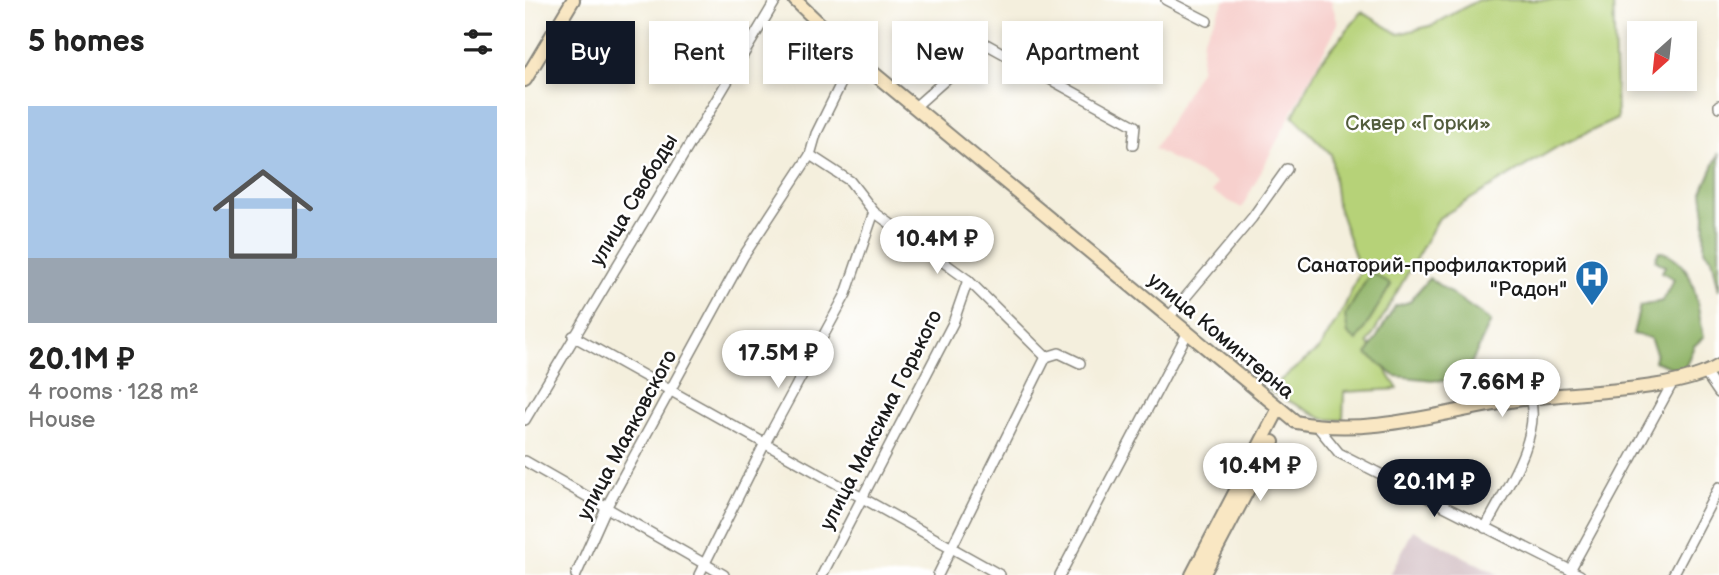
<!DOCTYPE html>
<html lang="en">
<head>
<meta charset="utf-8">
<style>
	body { margin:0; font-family:"Balsamiq Sans",sans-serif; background:#f2f2f2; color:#222; height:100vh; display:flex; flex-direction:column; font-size:26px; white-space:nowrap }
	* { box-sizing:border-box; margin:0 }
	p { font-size:23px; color:#767676 }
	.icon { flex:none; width:38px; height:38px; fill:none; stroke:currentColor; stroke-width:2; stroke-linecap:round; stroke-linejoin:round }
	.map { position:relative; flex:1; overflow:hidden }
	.drawer { display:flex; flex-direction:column; background:#fff; width:525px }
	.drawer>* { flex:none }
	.banner { position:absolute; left:21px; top:21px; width:665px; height:63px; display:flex; gap:14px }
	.needle { width:46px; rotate:207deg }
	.buttons { position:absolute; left:1102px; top:21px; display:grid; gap:14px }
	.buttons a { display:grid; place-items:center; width:70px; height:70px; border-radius:0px; background:#fff; box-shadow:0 4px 10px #0003; font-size:35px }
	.price { position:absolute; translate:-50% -60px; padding:0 16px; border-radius:24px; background:#fff; color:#222; font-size:23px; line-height:46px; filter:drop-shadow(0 2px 4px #0008) }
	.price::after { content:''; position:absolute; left:50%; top:42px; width:21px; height:16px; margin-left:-10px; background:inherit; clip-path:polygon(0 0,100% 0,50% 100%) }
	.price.current { background:#111827; color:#fff }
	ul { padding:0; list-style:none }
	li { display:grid; align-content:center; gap:14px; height:371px; padding:0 28px }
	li+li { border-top:2px solid #e0e0e0 }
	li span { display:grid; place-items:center; height:217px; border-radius:0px; color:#555 }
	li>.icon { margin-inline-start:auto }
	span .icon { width:126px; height:126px; fill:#fffc; stroke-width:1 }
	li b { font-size:30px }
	h2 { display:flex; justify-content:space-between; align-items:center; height:84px; padding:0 28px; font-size:30px }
	.pill { padding:0 24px; border-radius:0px; background:#fff; box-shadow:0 4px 10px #0003; font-size:24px; line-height:63px }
	.pill.current { background:#111827; color:#fff }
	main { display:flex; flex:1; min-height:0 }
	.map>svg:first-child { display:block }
	.built { fill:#f7d0cd }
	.industrial { fill:#d2bec3 }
	.green { fill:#b6d278; stroke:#69774a; stroke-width:2 }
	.forest { fill:#90b468; stroke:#566842; stroke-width:2 }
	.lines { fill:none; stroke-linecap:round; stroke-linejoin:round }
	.street-casing { stroke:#88867c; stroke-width:12 }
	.secondary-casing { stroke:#88867c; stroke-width:16 }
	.street { stroke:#fff; stroke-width:9 }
	.secondary { stroke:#f9e7c3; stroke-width:12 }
	.labels { text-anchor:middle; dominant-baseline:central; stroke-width:5; stroke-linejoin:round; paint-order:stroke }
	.park-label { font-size:21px; fill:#525c3c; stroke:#fff }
	.street-label { font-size:21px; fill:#1c1c1c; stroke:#fff }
	.poi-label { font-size:21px; fill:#1c1c1c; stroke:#fff; text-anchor:end }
</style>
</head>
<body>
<main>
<section class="drawer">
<h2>5 homes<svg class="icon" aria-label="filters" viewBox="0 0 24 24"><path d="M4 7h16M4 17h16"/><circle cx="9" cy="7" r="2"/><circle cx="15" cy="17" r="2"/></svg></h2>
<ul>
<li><span style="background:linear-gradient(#a9c7e8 70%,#9aa5b1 0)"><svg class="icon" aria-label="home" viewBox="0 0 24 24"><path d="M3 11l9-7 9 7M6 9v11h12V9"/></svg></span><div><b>20.1M ₽</b><p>4 rooms · 128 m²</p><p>House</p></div></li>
</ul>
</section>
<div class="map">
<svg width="1194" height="575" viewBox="0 0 1194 575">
	<rect width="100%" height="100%" fill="#fff"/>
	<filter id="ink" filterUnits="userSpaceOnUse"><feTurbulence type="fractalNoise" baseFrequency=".0143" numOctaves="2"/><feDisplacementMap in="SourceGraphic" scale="14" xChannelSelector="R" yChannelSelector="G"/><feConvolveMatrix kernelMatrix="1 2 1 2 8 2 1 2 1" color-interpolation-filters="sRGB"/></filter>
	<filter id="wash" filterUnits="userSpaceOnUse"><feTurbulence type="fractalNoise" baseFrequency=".00686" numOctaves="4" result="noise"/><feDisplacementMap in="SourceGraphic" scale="28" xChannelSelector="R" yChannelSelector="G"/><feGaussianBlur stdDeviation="1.57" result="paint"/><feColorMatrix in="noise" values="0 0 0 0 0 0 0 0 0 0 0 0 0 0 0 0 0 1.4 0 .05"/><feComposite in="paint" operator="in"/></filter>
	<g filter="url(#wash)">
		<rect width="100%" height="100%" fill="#f4efdd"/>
		<polygon class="built" points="700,0 806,0 813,24 717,208 687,192 692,183 629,149 675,70 678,39"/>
		<polygon class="industrial" points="888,530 974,575 865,575"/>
		<polygon class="green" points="953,0 1088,0 1092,119 1034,146 914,218 843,343 873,389 819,392 818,420 798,419 743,390 794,349 818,310 835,271 812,204 806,154 768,116 795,62 837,12 874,34 908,25"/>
		<g class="forest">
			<polygon points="1194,153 1194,290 1187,258 1179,250 1180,215 1177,192"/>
			<path d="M 1134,251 C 1174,262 1170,303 1179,337 L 1169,346 L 1160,368 L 1153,370 L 1129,361 L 1131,352 L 1125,338 L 1108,334 L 1115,306 L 1137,301 L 1149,279 L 1137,272 L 1140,266 L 1130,260 Z"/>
			<polygon points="846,272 866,285 832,341 823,334 820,316"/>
			<polygon points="904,278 966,321 937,383 870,376 842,354 870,306 884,302"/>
		</g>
	</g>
	<g filter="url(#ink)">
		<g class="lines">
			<g class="street-casing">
				<g id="street">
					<polyline points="641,0 682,21"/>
					<polyline points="1194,105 1194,107"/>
					<polyline points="391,106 461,44 610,126 608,145"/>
					<polyline points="285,155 325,181 349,212 443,280 521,357 534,353 555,363"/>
					<polyline points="644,317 727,218 762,169"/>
					<polyline points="48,336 475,575"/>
					<polyline points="1181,374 1194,393"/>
					<polyline points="0,420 251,0"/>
					<polyline points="792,426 814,453 1055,575"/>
					<polyline points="0,461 199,575"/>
					<path d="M 960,528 C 978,493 1017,437 1005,398"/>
					<polyline points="1045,570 1148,382"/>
					<polyline points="51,575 82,506 218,257 285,155 291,134 329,57"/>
					<polyline points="174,575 239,445 321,294 349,212"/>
					<polyline points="297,575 428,323 443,280"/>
					<polyline points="413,575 521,357"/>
					<polyline points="535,575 662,334"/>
					<polyline points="1148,575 1194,487"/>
				</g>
			</g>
			<g class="secondary-casing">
				<g id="secondary">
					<path d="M 270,0 L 329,57 L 771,422 C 848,438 929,408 1005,398 C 1057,391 1151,392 1194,366"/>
					<polyline points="0,80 48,0"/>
					<polyline points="667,575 753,410"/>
					<polyline points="678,575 748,442"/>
				</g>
			</g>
			<use href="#street" class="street"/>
			<use href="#secondary" class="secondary"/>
		</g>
	</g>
	<defs>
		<g id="hospital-pin" transform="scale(1.75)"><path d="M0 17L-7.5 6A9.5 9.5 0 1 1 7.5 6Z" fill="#1f6fb2" stroke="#fff"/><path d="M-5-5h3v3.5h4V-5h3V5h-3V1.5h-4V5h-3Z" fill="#fff"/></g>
	</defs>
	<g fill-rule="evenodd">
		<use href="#hospital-pin" x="1067" y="277"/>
	</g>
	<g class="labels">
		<g class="park-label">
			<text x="893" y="123">Сквер «Горки»</text>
		</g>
		<g class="street-label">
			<text transform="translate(109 200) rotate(-59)">улица Свободы</text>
			<text transform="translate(696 336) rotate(40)">улица Коминтерна</text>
			<text transform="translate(356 420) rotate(-63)">улица Максима Горького</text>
			<text transform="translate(102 435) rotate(-62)">улица Маяковского</text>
		</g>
		<g class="poi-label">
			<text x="1042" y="265">Санаторий-профилакторий<tspan x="1042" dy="24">"Радон"</tspan></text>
		</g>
	</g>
</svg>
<div class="buttons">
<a><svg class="needle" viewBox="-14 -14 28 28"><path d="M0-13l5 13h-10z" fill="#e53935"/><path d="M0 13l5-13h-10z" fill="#767676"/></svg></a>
</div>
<b class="price" style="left:412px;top:276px">10.4M ₽</b>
<b class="price" style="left:253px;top:390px">17.5M ₽</b>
<b class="price" style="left:977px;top:419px">7.66M ₽</b>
<b class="price" style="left:735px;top:503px">10.4M ₽</b>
<b class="price current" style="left:909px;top:519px">20.1M ₽</b>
<div class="banner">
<a class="pill current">Buy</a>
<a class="pill">Rent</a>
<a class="pill">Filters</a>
<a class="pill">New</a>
<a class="pill">Apartment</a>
</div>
</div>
</main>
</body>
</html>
